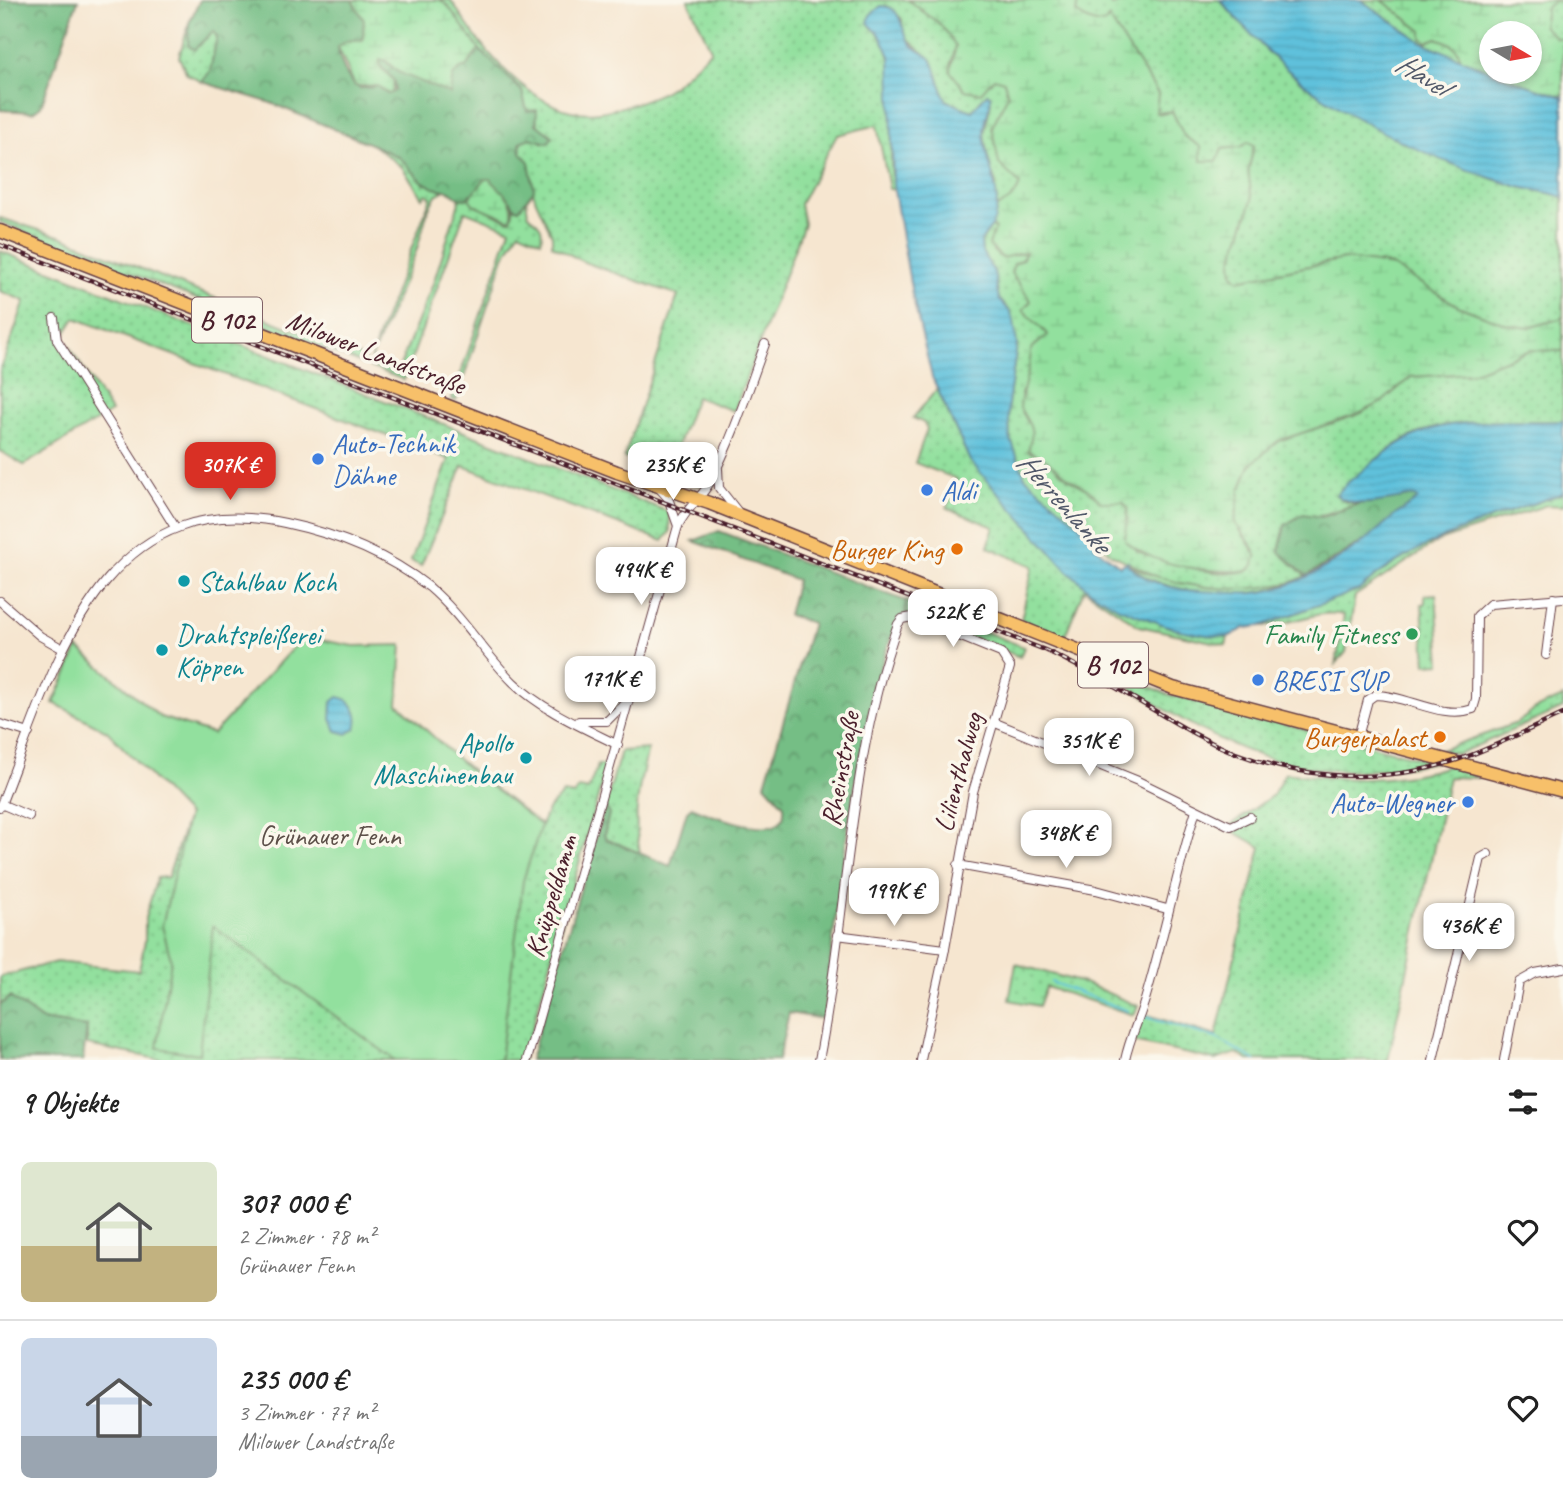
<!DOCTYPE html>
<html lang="de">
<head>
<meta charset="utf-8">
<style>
	body { margin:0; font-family:Caveat,sans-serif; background:#f6f6f6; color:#222; height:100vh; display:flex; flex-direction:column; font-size:26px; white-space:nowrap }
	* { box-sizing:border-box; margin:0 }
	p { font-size:23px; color:#767676 }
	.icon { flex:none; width:38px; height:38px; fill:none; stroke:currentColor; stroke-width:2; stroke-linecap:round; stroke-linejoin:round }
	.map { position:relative; height:1060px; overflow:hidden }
	.details { display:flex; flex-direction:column; background:#fff; flex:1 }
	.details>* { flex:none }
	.needle { width:46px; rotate:100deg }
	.buttons { position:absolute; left:1479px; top:21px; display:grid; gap:14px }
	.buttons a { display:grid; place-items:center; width:63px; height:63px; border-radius:50%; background:#fff; box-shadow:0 4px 10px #0003; font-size:35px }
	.price { position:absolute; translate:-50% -60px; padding:0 16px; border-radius:14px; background:#fff; color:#222; font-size:23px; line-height:46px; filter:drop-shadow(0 2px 4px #0008) }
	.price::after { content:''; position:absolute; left:50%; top:42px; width:21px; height:16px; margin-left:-10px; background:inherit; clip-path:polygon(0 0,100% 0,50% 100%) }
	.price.on { background:#d93025; color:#fff }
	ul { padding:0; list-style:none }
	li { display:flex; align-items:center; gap:21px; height:175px; padding:0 21px }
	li+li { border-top:2px solid #e0e0e0 }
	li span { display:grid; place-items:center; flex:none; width:196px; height:140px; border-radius:10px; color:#555 }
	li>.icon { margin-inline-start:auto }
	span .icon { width:84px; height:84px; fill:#fffc; stroke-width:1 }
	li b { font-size:30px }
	h2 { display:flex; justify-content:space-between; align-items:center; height:84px; padding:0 21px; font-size:30px }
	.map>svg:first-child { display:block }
	.grass { fill:url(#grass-dots); stroke:#6e8064; stroke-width:2 }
	.forest { fill:url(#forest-crowns); stroke:#606e58; stroke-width:2 }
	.wetland { fill:url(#wetland-marsh); stroke:#6e8064; stroke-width:2 }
	.green { fill:#92e09e; stroke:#6e8064; stroke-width:2 }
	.water { fill:url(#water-rules); stroke:#547084; stroke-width:2 }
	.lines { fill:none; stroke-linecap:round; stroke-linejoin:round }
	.stream { stroke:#5ec1dc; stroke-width:2 }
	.minor-casing { stroke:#643d44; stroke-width:10 }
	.primary-casing { stroke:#643d44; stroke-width:15 }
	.minor { stroke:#fff; stroke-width:8 }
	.primary { stroke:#f7c06b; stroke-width:12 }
	.rail-casing { stroke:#4a1f2b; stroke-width:4.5 }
	.rail { stroke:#fbf7ec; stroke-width:2; stroke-dasharray:5; stroke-linecap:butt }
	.shop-dot { fill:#3f7fe0; stroke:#fbf7ec; stroke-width:2.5 }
	.food-dot { fill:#e8710a; stroke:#fbf7ec; stroke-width:2.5 }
	.culture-dot { fill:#0f9aa8; stroke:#fbf7ec; stroke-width:2.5 }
	.leisure-dot { fill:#2e9e5b; stroke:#fbf7ec; stroke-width:2.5 }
	.labels { text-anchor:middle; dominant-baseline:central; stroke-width:7; stroke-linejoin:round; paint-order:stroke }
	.shield { fill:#fbf7ec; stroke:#7f6065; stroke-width:2 }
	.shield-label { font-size:26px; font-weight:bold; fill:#4a1f2b }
	.street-label { font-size:28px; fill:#4a1f2b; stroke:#fbf7ec }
	.shop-label { font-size:28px; fill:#366cbe; stroke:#fbf7ec; text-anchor:start }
	.food-label { font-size:28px; fill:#c56008; stroke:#fbf7ec; text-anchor:end }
	.culture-label { font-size:28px; fill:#0d838f; stroke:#fbf7ec; text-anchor:start }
	.leisure-label { font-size:28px; fill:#27864d; stroke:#fbf7ec; text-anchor:end }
	.park-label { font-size:28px; fill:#5c4f48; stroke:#fbf7ec }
	.water-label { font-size:30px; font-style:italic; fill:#515869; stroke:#fbf7ec }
</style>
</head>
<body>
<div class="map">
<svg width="1563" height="1060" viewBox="0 0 1563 1060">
	<defs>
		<pattern id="grass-dots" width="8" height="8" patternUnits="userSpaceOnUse" patternTransform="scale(1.75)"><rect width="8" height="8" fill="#92e09e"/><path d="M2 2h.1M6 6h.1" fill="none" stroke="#7fc088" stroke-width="1.8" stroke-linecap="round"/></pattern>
		<pattern id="forest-crowns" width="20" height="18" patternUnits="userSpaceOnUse" patternTransform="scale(1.75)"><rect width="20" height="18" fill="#75be85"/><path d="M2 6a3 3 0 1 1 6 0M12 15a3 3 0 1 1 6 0" fill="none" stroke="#629a6d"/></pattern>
		<pattern id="wetland-marsh" width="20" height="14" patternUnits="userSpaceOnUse" patternTransform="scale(1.75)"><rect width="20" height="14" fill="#92e09e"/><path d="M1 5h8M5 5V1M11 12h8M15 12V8" fill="none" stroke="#7fc088"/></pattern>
		<pattern id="water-rules" width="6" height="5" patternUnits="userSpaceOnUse" patternTransform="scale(1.75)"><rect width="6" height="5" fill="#5ec1dc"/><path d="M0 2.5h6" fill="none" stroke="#53a5bd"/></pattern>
	</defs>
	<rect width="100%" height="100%" fill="#fbf7ec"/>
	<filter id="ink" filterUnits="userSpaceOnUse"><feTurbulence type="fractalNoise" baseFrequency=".0143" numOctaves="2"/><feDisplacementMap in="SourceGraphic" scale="14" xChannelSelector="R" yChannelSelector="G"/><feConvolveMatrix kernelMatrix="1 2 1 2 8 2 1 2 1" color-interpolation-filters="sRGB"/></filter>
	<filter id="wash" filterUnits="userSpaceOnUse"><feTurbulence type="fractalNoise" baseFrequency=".00686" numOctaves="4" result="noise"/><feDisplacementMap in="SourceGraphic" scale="28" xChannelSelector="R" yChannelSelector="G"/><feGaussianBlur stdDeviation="1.57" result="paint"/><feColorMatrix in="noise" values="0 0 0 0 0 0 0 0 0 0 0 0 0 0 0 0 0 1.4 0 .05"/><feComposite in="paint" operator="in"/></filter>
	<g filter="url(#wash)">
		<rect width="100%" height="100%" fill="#f6e6d0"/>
		<g class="grass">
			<path d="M 440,0 L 451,0 C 476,42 521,99 571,111 C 590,116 611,110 630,105 C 645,100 661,95 674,85 C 686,75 698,63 709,52 L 711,49 L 688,0 L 908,0 L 941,25 L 956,46 L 951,63 L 1004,81 L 1008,95 L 992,127 L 1020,184 C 1016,197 1008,204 996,207 L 996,183 L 989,166 L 984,134 L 991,102 L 987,93 L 972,111 L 947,101 L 937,84 L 932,60 L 903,35 L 902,19 L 887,6 L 870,15 L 871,27 C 911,55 881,147 895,190 L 889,189 L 877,125 L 837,135 L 800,204 L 804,224 L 734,411 L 696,397 L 668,470 L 704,483 L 699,485 L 624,458 L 678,295 L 584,262 L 552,245 L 552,235 L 536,201 L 519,147 L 524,139 L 535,138 L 543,143 L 551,134 L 539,128 L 536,118 L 527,112 L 522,91 L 479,49 L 448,6 Z"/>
			<path d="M 1078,0 L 1108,0 L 1112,6 L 1120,3 L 1119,0 L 1220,0 C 1252,36 1288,76 1330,102 C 1385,136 1454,168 1516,186 C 1532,191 1547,191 1563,197 L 1563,318 L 1528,328 L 1505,324 L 1460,307 L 1390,265 L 1345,259 L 1239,280 L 1233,274 L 1232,261 L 1252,200 L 1248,172 L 1254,147 L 1222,149 L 1218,161 L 1208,163 L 1201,161 L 1201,147 L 1184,136 L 1172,111 L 1156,113 L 1158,93 L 1108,18 L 1104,24 C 1093,24 1084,19 1076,13 Z"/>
			<path d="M 1361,0 L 1382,0 L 1422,31 L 1422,38 L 1427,42 L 1436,38 C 1449,42 1458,45 1461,60 L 1422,42 Z"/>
			<polygon points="1563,0 1563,38 1556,38 1543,26 1546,8 1551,2"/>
			<polygon points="189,23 188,45 197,47 213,31 217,37 210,71 202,82 187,74 179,57"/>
			<path d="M 373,145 L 399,157 L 423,182 L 443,191 L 436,195 L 428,210 L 417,249 L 371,359 L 373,364 L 397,373 L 434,281 L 460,199 L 469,198 L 473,204 L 508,220 L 511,220 L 514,207 L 519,209 L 526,199 L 528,214 C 538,224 544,225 541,241 L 519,231 L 504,257 L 456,401 L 452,399 L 510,229 L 465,211 L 404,380 L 370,367 L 377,339 L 431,197 L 426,194 L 423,198 L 402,167 Z"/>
			<polygon points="0,218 62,237 365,358 363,364 0,222"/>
			<path d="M 992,226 L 996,229 L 993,251 L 1002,258 L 1026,252 L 1022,260 L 1014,264 L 1014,279 L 1025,289 L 1032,302 L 1024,310 L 1048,335 L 1034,346 L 1027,384 L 1021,393 L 1022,412 L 1030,422 L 1034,440 L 1031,453 C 1046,453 1053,466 1064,475 C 1077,486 1090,487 1101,502 L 1123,502 L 1128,508 L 1127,523 L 1137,551 C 1166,560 1221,582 1251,569 L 1255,550 L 1235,522 L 1240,490 L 1250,465 L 1278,441 L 1359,414 L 1382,402 L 1411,377 L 1471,373 L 1530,350 L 1563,351 L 1563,421 C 1520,422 1476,418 1434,428 C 1397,437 1363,470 1336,495 L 1346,502 L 1358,504 L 1311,518 L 1279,552 L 1306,576 L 1290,583 L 1244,590 L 1172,584 L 1111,554 L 1025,477 L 1010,437 L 1008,404 L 1017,345 L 1009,310 L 999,299 L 994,272 L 982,252 L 981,242 Z"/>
			<polygon points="0,251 669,512 670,532 663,541 463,466 421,566 411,561 449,459 75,318 63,337 111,412 24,465 0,451 0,371 25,301 0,291"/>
			<polygon points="937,389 970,461 1119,608 1175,629 1228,637 1226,645 1139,626 1084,589 1064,638 1021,620 1033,566 988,547 994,527 947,508 957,479 915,463 927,429 924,423 913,418"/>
			<path d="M 1563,493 L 1563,506 L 1547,505 L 1438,541 L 1355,596 L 1346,652 L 1336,664 L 1344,615 C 1315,608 1291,627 1261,626 L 1359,590 C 1415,539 1493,519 1563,493 Z"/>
			<polygon points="1436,594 1441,663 1426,664 1422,604 1425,604 1425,595"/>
			<polygon points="906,601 1024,647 1020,657 914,615 906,615"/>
			<polygon points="303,637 541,825 549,808 563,793 574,795 579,788 588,790 598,765 607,765 523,1060 163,1060 87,1045 87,1027 41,1020 10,997 0,1005 0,977 56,962 139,971 145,941 145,918 157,878 168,877 188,815 124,747 128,725 53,703 78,648 160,717 213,734"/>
			<path d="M 1105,667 L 1167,694 L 1435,762 C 1291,791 1221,746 1104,671 Z"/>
			<polygon points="1563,697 1563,708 1458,754 1440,750 1517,723 1537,708"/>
			<path d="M 648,749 C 639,785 632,815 640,853 L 606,839 L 604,836 L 609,813 L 605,806 L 621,751 Z"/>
			<path d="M 1449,766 L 1480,778 L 1449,777 L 1388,1060 L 1248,1060 L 1237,1053 L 1215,1060 L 1134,1042 L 1144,1014 L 1216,1036 L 1261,847 L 1227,828 L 1273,795 L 1285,773 C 1340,780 1395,784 1449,766 Z"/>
			<polygon points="1016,964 1087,984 1138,1006 1134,1015 1046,987 1039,1006 1009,1000"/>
		</g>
		<g class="forest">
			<polygon points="0,0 78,0 41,106 33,112 0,110"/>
			<path d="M 200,0 L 352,0 L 364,20 L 363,40 L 347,41 L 338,47 C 339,58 348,85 360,88 C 365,89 373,86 378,86 L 388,94 L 395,90 L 394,81 L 379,65 L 380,60 L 385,60 L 398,72 L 453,74 L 457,69 L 466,67 L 479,49 L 522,91 L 527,111 L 537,110 L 536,124 L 553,137 L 547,143 L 530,138 L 520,142 L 521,152 L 529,162 L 534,190 L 519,209 L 514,207 L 511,201 L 470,194 L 469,198 L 460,199 L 450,191 L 434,188 L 423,182 L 399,157 L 373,145 L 271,103 L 202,82 L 210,71 L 217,37 L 213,31 L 194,50 L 188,45 L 189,23 Z"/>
			<polygon points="1415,496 1418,500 1386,523 1379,532 1306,576 1279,552 1285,525 1303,514 1322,517 1358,504"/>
			<path d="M 719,531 L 906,601 L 906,615 C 864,650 831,951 824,1019 L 789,1013 L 778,1060 L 530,1060 L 605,806 L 609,813 L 604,835 L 606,839 L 670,866 L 687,811 L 692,807 C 708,815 768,836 781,821 C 785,817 784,811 784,805 L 765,784 L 812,623 L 788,615 L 797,580 L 693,541 Z"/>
			<polygon points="10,997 41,1020 87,1027 83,1060 0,1060 0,1005"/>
		</g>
		<g class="wetland">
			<path d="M 352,0 L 440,0 L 448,6 L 479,49 L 466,67 C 451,71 452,80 450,94 L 398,72 L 385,60 L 380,60 L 379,65 L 394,81 L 392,93 L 388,94 L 378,86 L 355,86 L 338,47 L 347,41 L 363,40 L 364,20 Z"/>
			<path d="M 908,0 L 1078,0 L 1076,13 C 1084,19 1093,24 1103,24 L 1109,18 L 1158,94 L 1156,113 L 1163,114 L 1172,111 L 1184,136 L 1201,147 L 1201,161 L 1217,161 L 1222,149 L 1241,147 L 1248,142 L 1254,145 L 1248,172 L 1252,200 L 1232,261 L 1233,274 L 1239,280 L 1345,259 L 1390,265 L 1460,307 L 1505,324 L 1528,328 L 1563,318 L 1563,351 L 1530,350 L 1471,373 L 1411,377 L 1382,402 L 1359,414 L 1278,441 L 1250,465 L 1240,490 L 1235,522 L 1256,555 L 1254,565 L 1247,571 C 1207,572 1156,567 1125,541 L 1128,508 L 1123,502 L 1100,502 C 1090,487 1078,486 1065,475 C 1050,464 1047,457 1028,451 C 1035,427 1032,430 1020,408 C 1022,386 1030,375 1031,349 L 1048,335 L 1023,310 L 1031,301 L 1011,273 L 1014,264 L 1022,260 L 1026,252 L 1002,258 L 989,245 L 995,229 L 992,226 L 996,207 C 1008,203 1016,197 1020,184 L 999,164 L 992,127 L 1008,95 L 1004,81 L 994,78 L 981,93 L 965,90 L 950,71 L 956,46 L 941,25 Z"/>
			<path d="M 1382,0 L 1556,0 L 1546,8 L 1543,26 L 1556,38 L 1563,38 L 1563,97 L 1506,78 L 1503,72 L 1530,72 L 1530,33 L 1491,33 L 1491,67 L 1487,71 L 1461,60 C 1458,45 1449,42 1436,38 L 1427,42 L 1422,38 L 1422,31 Z"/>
			<path d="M 485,179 L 490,179 C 502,192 517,201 511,220 L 473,204 L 469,198 Z"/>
			<path d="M 1128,565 C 1181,590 1234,594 1290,583 C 1251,602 1161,596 1128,565 Z"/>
		</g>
		<polygon class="green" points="303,637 354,646 402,645 398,704 471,771 541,825 523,881 500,1060 395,1060 213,926 199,1054 157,1048 171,960 162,926 188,815 107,731 54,703 78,648 160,717 213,734"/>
		<g class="water">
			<path d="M 1220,0 L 1361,0 L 1422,42 L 1506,78 L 1563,97 L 1563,197 C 1547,191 1532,191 1516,186 C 1452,167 1386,137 1330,102 C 1288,76 1252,36 1220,0 Z"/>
			<path d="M 881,6 C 905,6 899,33 913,46 C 918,51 927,54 931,59 C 935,64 941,91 947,101 L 972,111 L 987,93 L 991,96 C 991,108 984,120 984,133 C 985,163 1005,193 993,224 C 990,230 984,235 981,242 L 982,252 L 994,272 L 999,299 L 1009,310 L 1014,321 L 1017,345 L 1008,404 L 1010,437 L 1025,477 L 1094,538 L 1095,547 L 1120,566 L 1128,561 L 1128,565 C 1148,584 1176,590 1203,591 C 1219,592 1236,594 1252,593 C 1298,590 1354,552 1387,522 C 1396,513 1408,508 1418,499 L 1415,496 C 1390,499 1358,511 1336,495 L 1345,485 C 1370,464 1400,438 1432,429 C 1473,417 1521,423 1563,421 L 1563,493 C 1493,519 1415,539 1359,590 L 1261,626 L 1245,628 L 1228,637 L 1205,635 L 1175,629 L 1119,608 L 1090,591 L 1067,570 L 970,461 L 932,377 L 912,294 L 893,185 L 890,56 L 880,35 L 868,23 L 870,15 Z"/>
			<path d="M 338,697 C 352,699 361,714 356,728 L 347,734 L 336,731 L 331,719 L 332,702 Z"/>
		</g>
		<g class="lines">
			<g class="stream">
				<polyline points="1051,982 1128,1011"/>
				<polyline points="1146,1017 1216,1038 1255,1060"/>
			</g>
		</g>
	</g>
	<g filter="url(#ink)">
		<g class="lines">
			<g class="minor-casing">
				<g id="minor">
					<polyline points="54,318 57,340 175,527"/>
					<polyline points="718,469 719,488 738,512"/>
					<polyline points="659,488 668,498 678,526"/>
					<polyline points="0,601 40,636 63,649"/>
					<polyline points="1546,655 1553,598"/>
					<polyline points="579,721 607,721 627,701"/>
					<polyline points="993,722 1138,781 1226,824 1231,826 1250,817"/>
					<polyline points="0,724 29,733"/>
					<path d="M 1358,737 L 1368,700 L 1375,695 C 1407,695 1441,720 1473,709 L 1476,699 L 1477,616 L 1490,604 L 1563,598"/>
					<polyline points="1,804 29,816"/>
					<path d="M 0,807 C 54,672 97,483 285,523 C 337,534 387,554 429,587 C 462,615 483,652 513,682 C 542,710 582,727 618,745"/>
					<polyline points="958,865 1096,890 1167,909"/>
					<polyline points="837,935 945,949"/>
					<path d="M 527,1060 L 678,526 C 686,508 701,499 710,482 C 733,438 748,390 765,344"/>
					<path d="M 819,1060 C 848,915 847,763 898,624 L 902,619 L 912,617 L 1001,653 L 1010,667 L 973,792 L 945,949 L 921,1060"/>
					<path d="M 1125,1060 C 1130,1036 1141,1016 1147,993 C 1165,932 1177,871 1196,810"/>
					<polyline points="1433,1060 1481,858 1488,854"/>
					<polyline points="1504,1060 1519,982 1535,973 1563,968"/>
				</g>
			</g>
			<g class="primary-casing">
				<polyline id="primary" points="0,231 617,472 709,503 1173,688 1563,791"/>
			</g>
			<use href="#minor" class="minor"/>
			<use href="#primary" class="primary"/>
			<g class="rail-casing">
				<path id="rail" d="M 0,245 L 1045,650 C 1097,674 1143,705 1193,733 C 1277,780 1381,790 1471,755 C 1502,743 1532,728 1563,714"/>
			</g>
			<use href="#rail" class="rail"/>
		</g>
	</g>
	<g class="shop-dot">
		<circle cx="318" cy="459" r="7"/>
		<circle cx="927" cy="490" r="7"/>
		<circle cx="1258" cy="680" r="7"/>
		<circle cx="1468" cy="802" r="7"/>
	</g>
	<g class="food-dot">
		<circle cx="957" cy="549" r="7"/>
		<circle cx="1440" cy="737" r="7"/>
	</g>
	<g class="culture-dot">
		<circle cx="184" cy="581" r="7"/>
		<circle cx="162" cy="650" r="7"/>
		<circle cx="526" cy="758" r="7"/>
	</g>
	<circle class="leisure-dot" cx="1412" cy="634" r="7"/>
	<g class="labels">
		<g class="shield">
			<rect x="192" y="297.5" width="70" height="45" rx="5"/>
			<rect x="1078" y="642.5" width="70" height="45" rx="5"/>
		</g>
		<g class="shield-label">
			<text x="227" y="320">B 102</text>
			<text x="1113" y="665">B 102</text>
		</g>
		<g class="street-label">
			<text transform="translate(376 352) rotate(21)">Milower Landstraße</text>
			<text transform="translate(840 769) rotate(-80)">Rheinstraße</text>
			<text transform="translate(958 772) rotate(-75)">Lilienthalweg</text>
			<text transform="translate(551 896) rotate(-74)">Knüppeldamm</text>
		</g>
		<g class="shop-label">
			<text x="332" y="443">Auto-Technik<tspan x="332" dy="32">Dähne</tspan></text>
			<text x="941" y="490">Aldi</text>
			<text x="1272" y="680">BRESI SUP</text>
			<text x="1454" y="802" text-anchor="end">Auto-Wegner</text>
		</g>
		<g class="food-label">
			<text x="943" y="549">Burger King</text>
			<text x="1426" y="737">Burgerpalast</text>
		</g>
		<g class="culture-label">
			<text x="198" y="581">Stahlbau Koch</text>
			<text x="176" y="634">Drahtspleißerei<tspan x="176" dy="32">Köppen</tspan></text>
			<text x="512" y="742" text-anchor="end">Apollo<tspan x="512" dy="32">Maschinenbau</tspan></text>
		</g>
		<g class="leisure-label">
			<text x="1398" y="634">Family Fitness</text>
		</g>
		<g class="park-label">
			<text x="330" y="835">Grünauer Fenn</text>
		</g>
		<g class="water-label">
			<text transform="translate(1422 74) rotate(32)">Havel</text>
			<text transform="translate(1064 502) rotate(48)">Herrenlanke</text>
		</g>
	</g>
</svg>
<div class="buttons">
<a><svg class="needle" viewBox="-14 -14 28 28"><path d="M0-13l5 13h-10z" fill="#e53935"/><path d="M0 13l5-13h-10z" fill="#767676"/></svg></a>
</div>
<b class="price on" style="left:230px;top:502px">307K €</b>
<b class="price" style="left:673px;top:502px">235K €</b>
<b class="price" style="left:641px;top:607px">494K €</b>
<b class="price" style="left:953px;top:649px">522K €</b>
<b class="price" style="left:610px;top:716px">171K €</b>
<b class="price" style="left:1089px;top:778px">351K €</b>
<b class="price" style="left:1066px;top:870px">348K €</b>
<b class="price" style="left:894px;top:928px">199K €</b>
<b class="price" style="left:1469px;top:963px">436K €</b>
</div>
<section class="details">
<h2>9 Objekte<svg class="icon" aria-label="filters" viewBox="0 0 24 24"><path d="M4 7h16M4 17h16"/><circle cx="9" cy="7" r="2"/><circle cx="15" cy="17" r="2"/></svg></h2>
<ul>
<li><span style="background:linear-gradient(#dfe7d0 60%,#c2b280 0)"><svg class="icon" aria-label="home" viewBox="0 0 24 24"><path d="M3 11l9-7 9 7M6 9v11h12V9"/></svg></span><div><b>307 000 €</b><p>2 Zimmer · 78 m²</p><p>Grünauer Fenn</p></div><svg class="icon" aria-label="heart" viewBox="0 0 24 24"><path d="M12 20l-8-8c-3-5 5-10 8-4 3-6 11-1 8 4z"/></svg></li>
<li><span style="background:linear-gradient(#c9d6e8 70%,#9aa5b1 0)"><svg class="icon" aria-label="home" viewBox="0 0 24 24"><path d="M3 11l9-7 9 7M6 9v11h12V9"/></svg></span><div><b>235 000 €</b><p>3 Zimmer · 77 m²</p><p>Milower Landstraße</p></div><svg class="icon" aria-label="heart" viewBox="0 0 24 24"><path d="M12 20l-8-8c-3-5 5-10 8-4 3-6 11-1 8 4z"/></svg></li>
</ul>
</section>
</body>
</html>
